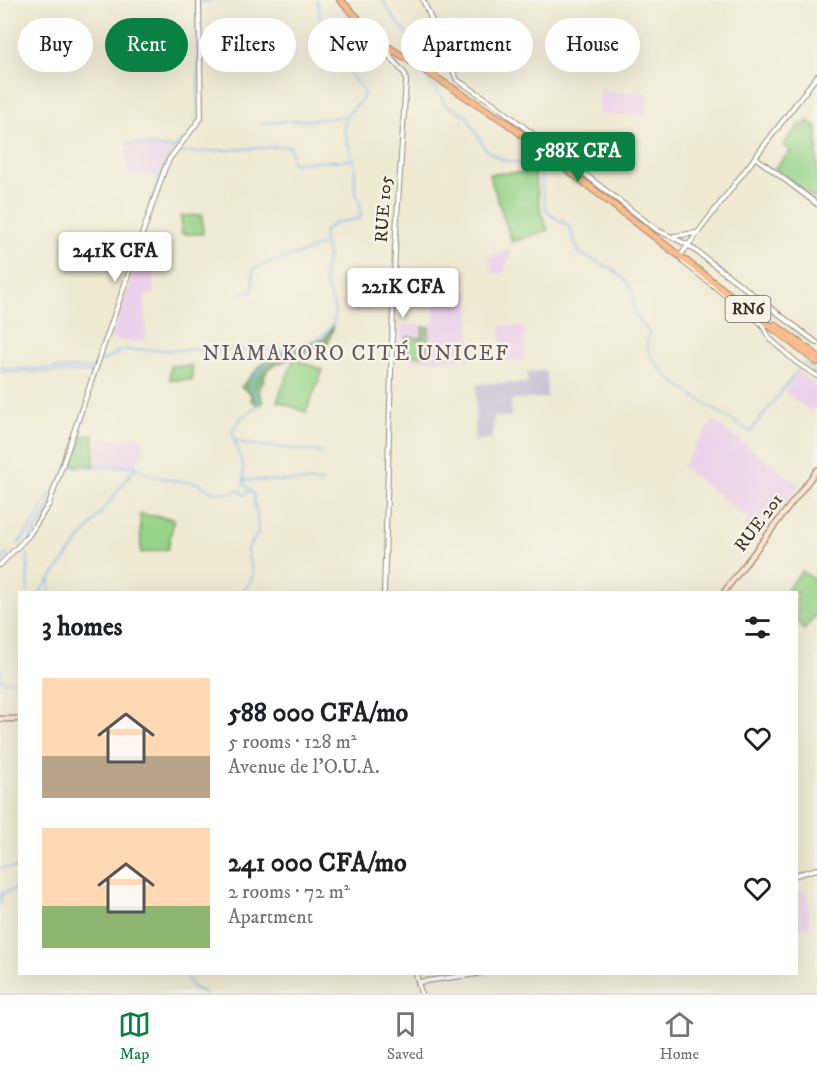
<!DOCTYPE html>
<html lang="en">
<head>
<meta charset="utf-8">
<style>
	body { margin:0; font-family:"IM FELL DW Pica",serif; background:#f6f6f6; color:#202124; height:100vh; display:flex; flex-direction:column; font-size:22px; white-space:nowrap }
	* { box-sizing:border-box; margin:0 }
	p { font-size:20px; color:#757577 }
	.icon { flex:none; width:33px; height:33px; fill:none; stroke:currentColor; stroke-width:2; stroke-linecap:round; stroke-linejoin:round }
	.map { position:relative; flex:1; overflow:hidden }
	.details { position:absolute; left:18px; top:591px; width:780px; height:384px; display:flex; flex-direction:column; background:#fff; border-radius:0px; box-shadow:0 6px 24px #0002 }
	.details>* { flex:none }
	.top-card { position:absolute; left:18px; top:18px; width:782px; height:54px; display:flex; gap:12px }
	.price { position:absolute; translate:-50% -51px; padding:0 14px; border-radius:6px; background:#fff; color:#222; font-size:20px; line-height:39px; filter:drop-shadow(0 2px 3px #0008) }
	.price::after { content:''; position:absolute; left:50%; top:36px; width:18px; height:14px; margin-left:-9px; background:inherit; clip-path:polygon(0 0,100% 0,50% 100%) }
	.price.selected { background:#0b8043; color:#fff }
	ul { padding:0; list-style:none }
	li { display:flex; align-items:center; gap:18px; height:150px; padding:0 24px }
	li span { display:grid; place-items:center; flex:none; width:168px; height:120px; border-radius:0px; color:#555 }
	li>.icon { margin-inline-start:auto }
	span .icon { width:72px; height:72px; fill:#fffc; stroke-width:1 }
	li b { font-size:26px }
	h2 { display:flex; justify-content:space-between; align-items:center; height:72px; padding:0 24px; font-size:26px }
	.tag { padding:0 21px; border-radius:27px; background:#fff; box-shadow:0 6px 24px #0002; font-size:21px; line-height:54px }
	.tag.selected { background:#0b8043; color:#fff }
	.tab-bar { display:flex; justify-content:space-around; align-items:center; height:84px; border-top:2px solid #e0e0e0; background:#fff; font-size:16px; color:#757577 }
	.tab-bar a { display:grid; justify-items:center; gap:3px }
	.tab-bar .selected { color:#0b8043 }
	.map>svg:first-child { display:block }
	.built { fill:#ecd1ea }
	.industrial { fill:#cbbfd5 }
	.green { fill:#97d489; stroke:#697f54; stroke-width:1.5 }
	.forest { fill:#79b675; stroke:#5a704a; stroke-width:1.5 }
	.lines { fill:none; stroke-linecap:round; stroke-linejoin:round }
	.stream { stroke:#85bbf4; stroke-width:1.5 }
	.tertiary-casing { stroke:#968a78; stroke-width:6 }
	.secondary-casing { stroke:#968a78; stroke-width:7 }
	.trunk-casing { stroke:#968a78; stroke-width:8 }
	.tertiary { stroke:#fff; stroke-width:4 }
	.secondary { stroke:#fde4d1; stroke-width:4.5 }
	.trunk { stroke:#fbbb8d; stroke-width:6 }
	.labels { text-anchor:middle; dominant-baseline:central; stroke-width:5; stroke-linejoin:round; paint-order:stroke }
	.shield { fill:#f7f3e8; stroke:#73665b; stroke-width:1.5 }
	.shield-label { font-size:16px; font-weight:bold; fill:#3b2a1e }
	.street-label { font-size:18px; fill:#3b2a1e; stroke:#f7f3e8 }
	.quarter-label { font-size:21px; letter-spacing:1.5px; fill:#66565e; stroke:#f7f3e8 }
</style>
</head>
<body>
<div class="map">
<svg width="817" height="993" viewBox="0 0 817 993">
	<rect width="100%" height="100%" fill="#f7f3e8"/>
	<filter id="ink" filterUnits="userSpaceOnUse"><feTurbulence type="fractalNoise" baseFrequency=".0167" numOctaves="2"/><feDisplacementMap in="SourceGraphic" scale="12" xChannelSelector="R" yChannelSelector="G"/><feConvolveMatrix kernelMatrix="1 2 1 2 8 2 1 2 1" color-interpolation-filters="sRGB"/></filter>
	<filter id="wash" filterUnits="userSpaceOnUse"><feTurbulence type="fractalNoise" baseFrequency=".008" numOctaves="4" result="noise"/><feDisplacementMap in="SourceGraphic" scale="24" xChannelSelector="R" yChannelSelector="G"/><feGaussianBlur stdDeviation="1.35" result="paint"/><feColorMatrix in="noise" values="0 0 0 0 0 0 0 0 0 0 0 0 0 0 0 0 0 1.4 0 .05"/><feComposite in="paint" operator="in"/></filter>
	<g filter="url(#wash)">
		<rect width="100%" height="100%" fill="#f0ead3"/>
		<g class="built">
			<polygon points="602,87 606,92 647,93 647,115 599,114 599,91"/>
			<polygon points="148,144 170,147 157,176 127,175 127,145"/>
			<polygon points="145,239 154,239 154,294 145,295 146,339 136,342 118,340 110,338"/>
			<polygon points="510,250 511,254 503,273 494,274 488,258"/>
			<polygon points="346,288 372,289 371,312 346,311"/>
			<polygon points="437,291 470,291 470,359 401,360 401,325 434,325"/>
			<polygon points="501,326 524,327 525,360 500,361"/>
			<polygon points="799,373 817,386 817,405 811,412 785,392"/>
			<polygon points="713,421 799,485 759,539 744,528 749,519 682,467"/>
			<polygon points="143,438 143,453 134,466 97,466 98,439"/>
			<polygon points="807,891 810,927 797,927 797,893"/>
		</g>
		<polygon class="industrial" points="542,370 547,373 547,398 511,400 511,417 494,417 492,438 474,441 477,384 528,383 527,373"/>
		<g class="green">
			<polygon points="808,121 817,128 817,195 815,199 775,168 791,151 783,145 800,124 803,126"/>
			<polygon points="534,172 541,212 548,230 512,242 489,174"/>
			<polygon points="202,215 203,234 182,234 181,216"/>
			<polygon points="423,327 429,327 426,355 406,355 406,337 422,338"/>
			<polygon points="294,359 323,370 306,412 277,401"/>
			<rect x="170" y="366" width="22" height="14"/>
			<polygon points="94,435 94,466 69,466 78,436"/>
			<polygon points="140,514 174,519 168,549 141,553"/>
			<polygon points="802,571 817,582 817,613 804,630 797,619 796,592 785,592"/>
		</g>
		<polygon class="forest" points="334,326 328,343 268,368 259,392 263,402 258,405 251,400 251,394 241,387 272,354 324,339"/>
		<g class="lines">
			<g class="stream">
				<polyline points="383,0 392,16 410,36 414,53"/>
				<polyline points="200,2 213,0"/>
				<polyline points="420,71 436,88 445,105 466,115 486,150 505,161 532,164 536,169"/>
				<polyline points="328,119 344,116"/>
				<polyline points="289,121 324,119"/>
				<polyline points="196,122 198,105 197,0"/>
				<polyline points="261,123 286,121"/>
				<polyline points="126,143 175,148 181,140"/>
				<polyline points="179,150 183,153 290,146 292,163 353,160"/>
				<path d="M 540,172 L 545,207 L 551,215 L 569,226 L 579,253 L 613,269 L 629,284 L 633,295 L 635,315 L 649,332 C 649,336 647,341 647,345 C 652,377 724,414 750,432 L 799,369"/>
				<polyline points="147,214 159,177 173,147"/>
				<polyline points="243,293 253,291 253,269 256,267 305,252 322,244"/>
				<polyline points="100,363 122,350 283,350"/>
				<polyline points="804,363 817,373"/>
				<polyline points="95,364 101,349"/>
				<polyline points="0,366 6,369 92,368 96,365"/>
				<polyline points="0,372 92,372 91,378"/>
				<polyline points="236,440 245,444 322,452"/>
				<path d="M 138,468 C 156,480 176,481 197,483 C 202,484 204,488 209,490 C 216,492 232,495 239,490 L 244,495 L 248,492"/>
				<polyline points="244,480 323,482"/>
				<polyline points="18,544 31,528 51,493"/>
				<polyline points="28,544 55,498 67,465 69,467 136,466"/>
				<polyline points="28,555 28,592"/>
				<polyline points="0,562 8,554"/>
				<polyline points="50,581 50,592"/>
				<polyline points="40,592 136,467"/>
				<path d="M 242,592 C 263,572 247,568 247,549 L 258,534 L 258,524 L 253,493 L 244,484 L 243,465 L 232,432 L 241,418 L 260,403 C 258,396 254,393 251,387 C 248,377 275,356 283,351 C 299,341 320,345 331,327 C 342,310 325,292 324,275 C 323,267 329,261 327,253 C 325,244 322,239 325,230 L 336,223 L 361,218 L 360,203 L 355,189 L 355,166 L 344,130 L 346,116 L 363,98 L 364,91 L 338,59 L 334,40 L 322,26 L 317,0"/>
				<polyline points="0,668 2,681 20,681"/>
				<polyline points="0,868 15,868 20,871"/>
				<polyline points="796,877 805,875"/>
				<polyline points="0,905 2,893 13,890 20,883"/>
				<polyline points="185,974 192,987 205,993"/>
				<polyline points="480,974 488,974"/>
			</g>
		</g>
	</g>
	<g filter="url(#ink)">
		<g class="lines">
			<g class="tertiary-casing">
				<g id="tertiary">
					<polyline points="423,0 457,80 493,103 657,230 688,245 817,343"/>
					<polyline points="755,157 817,204"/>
					<polyline points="674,236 696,233"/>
					<polyline points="680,256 817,76"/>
					<polyline points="682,261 762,324 770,339 796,362 817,376"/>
					<polyline points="0,565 29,535 49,504 165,168 170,158 201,118 199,0"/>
					<polyline points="384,592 395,248 406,81 405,74 390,57 391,49"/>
					<polyline points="796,875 817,869"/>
					<polyline points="416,974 421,993"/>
					<polyline points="419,982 477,974"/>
				</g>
			</g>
			<g class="secondary-casing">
				<g id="secondary">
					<polyline points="724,592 817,470"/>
					<polyline points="0,719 20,719"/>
				</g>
			</g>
			<g class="trunk-casing">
				<g id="trunk">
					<polyline points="340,0 382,43 507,123 817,362"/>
					<polyline points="775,325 817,356"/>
				</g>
			</g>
			<use href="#tertiary" class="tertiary"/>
			<use href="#secondary" class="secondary"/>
			<use href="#trunk" class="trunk"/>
		</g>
	</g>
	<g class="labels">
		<rect class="shield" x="725.5" y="296" width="45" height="26" rx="4.5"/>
		<g class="shield-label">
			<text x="748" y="309">RN6</text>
		</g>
		<g class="street-label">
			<text transform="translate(384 209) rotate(-86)">RUE 105</text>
			<text transform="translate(759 523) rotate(-53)">RUE 201</text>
		</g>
		<g class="quarter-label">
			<text x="356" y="354">NIAMAKORO CITÉ UNICEF</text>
		</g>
	</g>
</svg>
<b class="price selected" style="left:578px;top:183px">588K CFA</b>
<b class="price" style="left:115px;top:283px">241K CFA</b>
<b class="price" style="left:403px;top:319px">221K CFA</b>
<div class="top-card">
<a class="tag">Buy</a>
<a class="tag selected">Rent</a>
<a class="tag">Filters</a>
<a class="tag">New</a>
<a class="tag">Apartment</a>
<a class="tag">House</a>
</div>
<section class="details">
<h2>3 homes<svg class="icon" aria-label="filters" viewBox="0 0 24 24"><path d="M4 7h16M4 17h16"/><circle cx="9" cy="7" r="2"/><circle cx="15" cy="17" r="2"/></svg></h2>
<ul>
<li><span style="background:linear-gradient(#ffd9b3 65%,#b9a48a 0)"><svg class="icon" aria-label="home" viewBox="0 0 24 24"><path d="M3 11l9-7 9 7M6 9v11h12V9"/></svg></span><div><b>588 000 CFA/mo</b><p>5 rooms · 128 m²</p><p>Avenue de l'O.U.A.</p></div><svg class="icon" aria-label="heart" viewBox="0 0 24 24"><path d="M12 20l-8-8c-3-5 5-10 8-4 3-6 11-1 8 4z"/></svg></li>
<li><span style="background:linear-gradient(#ffd9b3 65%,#8fb573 0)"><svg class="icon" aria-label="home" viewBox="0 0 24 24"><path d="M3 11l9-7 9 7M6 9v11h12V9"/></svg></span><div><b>241 000 CFA/mo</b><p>2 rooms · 72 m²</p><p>Apartment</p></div><svg class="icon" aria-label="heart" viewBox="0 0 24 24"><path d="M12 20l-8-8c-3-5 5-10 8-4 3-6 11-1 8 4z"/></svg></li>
</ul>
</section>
</div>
<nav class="tab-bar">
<a class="selected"><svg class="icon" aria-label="map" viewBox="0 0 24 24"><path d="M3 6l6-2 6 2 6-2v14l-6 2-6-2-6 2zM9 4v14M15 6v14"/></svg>Map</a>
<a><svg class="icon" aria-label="saved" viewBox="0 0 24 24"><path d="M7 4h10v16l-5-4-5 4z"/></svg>Saved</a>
<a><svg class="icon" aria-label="home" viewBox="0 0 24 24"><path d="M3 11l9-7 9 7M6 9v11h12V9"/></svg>Home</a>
</nav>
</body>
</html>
